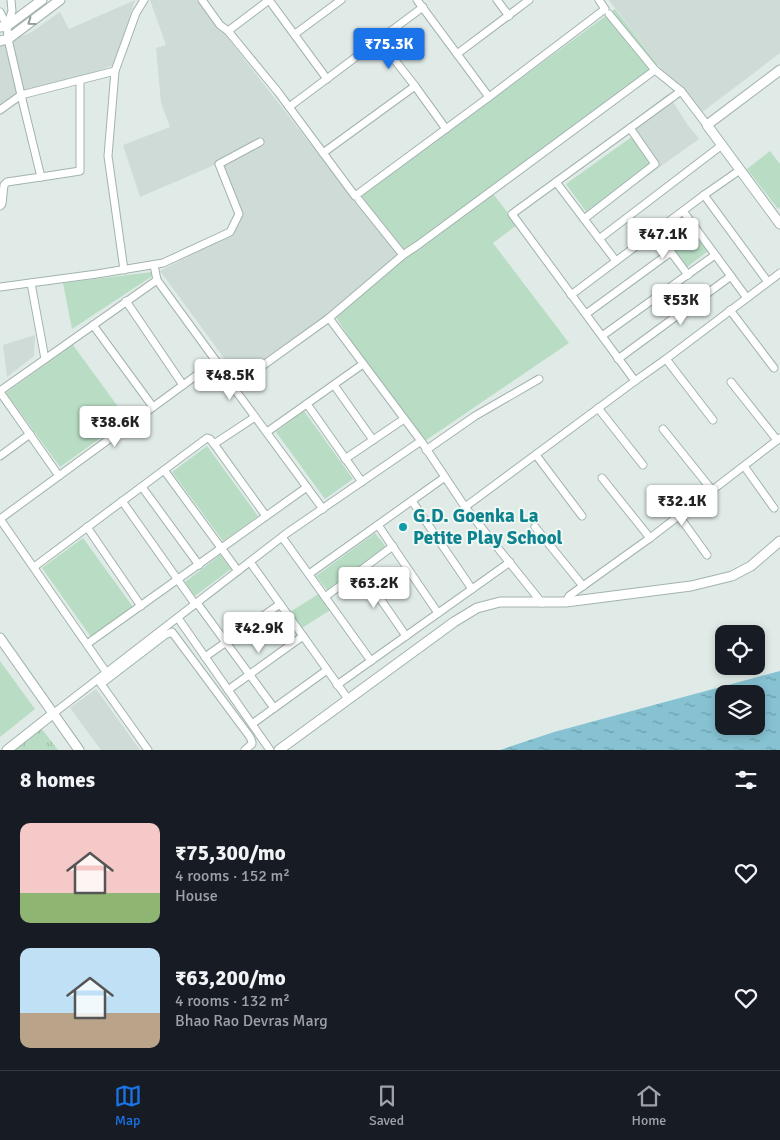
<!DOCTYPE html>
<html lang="en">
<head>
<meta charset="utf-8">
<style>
	body { margin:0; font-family:Signika,sans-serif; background:#20242c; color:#f1f3f6; height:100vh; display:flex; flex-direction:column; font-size:19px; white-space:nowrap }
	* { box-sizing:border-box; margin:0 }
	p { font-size:16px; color:#9ea1a6 }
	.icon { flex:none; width:28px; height:28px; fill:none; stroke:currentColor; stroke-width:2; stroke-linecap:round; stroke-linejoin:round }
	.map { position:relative; height:750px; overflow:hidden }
	.panel { display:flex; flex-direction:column; background:#171b24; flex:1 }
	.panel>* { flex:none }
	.controls { position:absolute; left:715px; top:625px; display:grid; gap:10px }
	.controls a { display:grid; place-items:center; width:50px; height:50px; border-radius:10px; background:#171b24; box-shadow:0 2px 8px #0003; font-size:25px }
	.price { position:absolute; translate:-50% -42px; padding:0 11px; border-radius:5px; background:#fff; color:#222; font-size:16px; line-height:32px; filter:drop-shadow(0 1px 2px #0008) }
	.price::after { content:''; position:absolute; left:50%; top:30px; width:15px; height:11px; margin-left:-8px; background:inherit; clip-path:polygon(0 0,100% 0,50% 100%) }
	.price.current { background:#1a73e8; color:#fff }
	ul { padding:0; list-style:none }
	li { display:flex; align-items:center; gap:15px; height:125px; padding:0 20px }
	li span { display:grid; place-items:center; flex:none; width:140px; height:100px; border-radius:10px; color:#555 }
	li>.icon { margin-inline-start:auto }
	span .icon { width:60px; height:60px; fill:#fffc; stroke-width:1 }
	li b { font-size:21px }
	h2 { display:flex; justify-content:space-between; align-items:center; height:60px; padding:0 20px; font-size:21px }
	.tab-bar { display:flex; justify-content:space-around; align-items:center; height:70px; border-top:1px solid #363941; background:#171b24; font-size:14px; color:#9ea1a6 }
	.tab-bar a { display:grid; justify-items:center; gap:2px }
	.tab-bar .current { color:#1a73e8 }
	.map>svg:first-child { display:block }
	.built { fill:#cedbd6 }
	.grass { fill:url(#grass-tufts) }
	.park { fill:#b8ddc4 }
	.water { fill:url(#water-ripples); fill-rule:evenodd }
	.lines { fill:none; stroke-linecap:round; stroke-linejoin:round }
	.minor-casing { stroke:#a3b3ae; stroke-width:9 }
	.tertiary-casing { stroke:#a3b3ae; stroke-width:11 }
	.minor { stroke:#fff; stroke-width:7 }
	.tertiary { stroke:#fff; stroke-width:9 }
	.oneway { stroke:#909e9a }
	.culture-dot { fill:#0f9aa8; stroke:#f0f8f4; stroke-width:2 }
	.labels { text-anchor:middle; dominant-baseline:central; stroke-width:4; stroke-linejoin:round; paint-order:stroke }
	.culture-label { font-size:19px; font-weight:bold; fill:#0d838f; stroke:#f0f8f4; text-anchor:start }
</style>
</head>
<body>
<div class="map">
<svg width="780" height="750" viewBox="0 0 780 750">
	<defs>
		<pattern id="grass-tufts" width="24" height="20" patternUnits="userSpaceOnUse" patternTransform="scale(1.25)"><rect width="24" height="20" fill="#b8ddc4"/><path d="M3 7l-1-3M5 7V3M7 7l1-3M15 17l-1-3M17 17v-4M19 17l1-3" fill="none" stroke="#9ebfa9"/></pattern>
		<pattern id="water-ripples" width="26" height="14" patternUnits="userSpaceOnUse" patternTransform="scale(1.25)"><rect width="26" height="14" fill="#86c2d2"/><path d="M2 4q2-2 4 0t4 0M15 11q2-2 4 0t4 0" fill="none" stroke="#6d9fab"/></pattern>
	</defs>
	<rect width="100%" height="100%" fill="#e0ebe7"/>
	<g class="built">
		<polygon points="135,0 114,65 18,99 0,111 0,44 30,33 60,12 69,29"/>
		<polygon points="150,0 198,0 401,260 332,311 238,377 160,271 201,250 240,223 219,163 140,197 123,145 170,127 161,103 156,48 166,45"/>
		<polygon points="609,0 780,0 780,53 697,116"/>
		<polygon points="668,94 687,124 699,139 657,169 626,126"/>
		<polygon points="35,335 34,356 7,377 3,345"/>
		<polygon points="96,689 140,750 101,750 70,708"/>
	</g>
	<polygon class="grass" points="38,724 58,750 9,750"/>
	<g class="park">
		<polygon points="615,9 658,65 491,191 517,225 493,243 569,343 419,445 332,311 401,260 355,201"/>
		<polygon points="633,136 657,169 590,217 566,184"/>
		<polygon points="770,151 780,164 780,207 778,209 747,169"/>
		<polygon points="683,218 708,251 687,267 662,233"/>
		<polygon points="160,271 72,329 63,283"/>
		<polygon points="73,345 127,419 60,467 6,393"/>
		<polygon points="304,411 353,479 325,499 276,432"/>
		<polygon points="207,446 258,516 223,541 172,472"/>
		<polygon points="375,533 386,547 327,590 316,576"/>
		<polygon points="83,538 133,607 91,637 42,568"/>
		<polygon points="220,555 231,569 195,596 185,582"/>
		<polygon points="320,593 332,609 302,628 290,612"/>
		<polygon points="0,661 35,709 0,737"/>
	</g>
	<path class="water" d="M 780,671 L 780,750 L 500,750 L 554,732 ZM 724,694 L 756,694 L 756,726 L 724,726 Z"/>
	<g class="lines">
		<g class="minor-casing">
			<g id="minor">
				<polyline points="202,0 220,25 228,31 278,92 355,196 489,97 605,9 599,0"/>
				<polyline points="269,0 327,79"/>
				<polyline points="417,0 489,97"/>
				<polyline points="497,0 509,16"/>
				<polyline points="0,12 7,26 8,39 21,95 41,177 7,182 4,185 2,204 0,206"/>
				<polyline points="609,14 655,70 681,91 707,125"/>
				<polyline points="7,26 12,11 11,0"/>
				<polyline points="228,31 269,0"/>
				<polyline points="295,34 341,0"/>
				<polyline points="379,40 415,86"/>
				<polyline points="457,54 529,0"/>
				<polyline points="289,107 423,7"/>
				<polyline points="0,110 21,95 115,71"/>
				<polyline points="323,153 415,86 446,129"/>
				<polyline points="41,177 80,171 80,80"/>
				<polyline points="556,182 616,261"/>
				<polyline points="704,195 768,282"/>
				<polyline points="359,200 403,255"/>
				<polyline points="683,211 747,298"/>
				<polyline points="584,219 655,164 630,128"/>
				<polyline points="656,232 688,275"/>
				<polyline points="599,239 722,145"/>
				<polyline points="154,265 157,280 216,361 233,387 323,509"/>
				<polyline points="124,270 108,156 115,71 136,13 144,0"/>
				<polyline points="31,283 45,359"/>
				<polyline points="0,287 97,274 163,263 230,232 239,214 219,164 260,142"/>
				<polyline points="571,295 704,195 740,170"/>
				<polyline points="126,301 183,385"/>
				<polyline points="730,310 774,368"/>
				<polyline points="586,314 671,252"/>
				<polyline points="329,318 421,441 465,507 542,603"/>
				<polyline points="93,325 153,407"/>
				<polyline points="602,336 715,255"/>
				<polyline points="618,359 731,276"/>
				<polyline points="666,359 713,420"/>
				<polyline points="635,381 512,214 681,91"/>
				<polyline points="731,382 777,440"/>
				<polyline points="334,385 373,440"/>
				<polyline points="233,387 329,318 403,255 418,245 655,70"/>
				<polyline points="0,391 157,280"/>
				<polyline points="0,392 59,476"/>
				<polyline points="307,404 362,482"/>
				<polyline points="598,408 643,465"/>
				<polyline points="663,429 712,490"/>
				<polyline points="267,432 363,364"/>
				<polyline points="214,444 255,417"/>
				<polyline points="426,450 475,416 539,379"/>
				<polyline points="536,455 582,516"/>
				<polyline points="0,456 30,434"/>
				<polyline points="345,459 404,419"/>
				<polyline points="744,466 774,508"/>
				<polyline points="164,470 238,571"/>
				<polyline points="602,478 650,538"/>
				<polyline points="142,487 199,565"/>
				<polyline points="122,501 195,604"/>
				<polyline points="412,501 472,589"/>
				<polyline points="465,507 635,381 666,359 780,273"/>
				<polyline points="679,516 707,555"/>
				<polyline points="0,519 216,361"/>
				<polyline points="0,519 106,672"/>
				<polyline points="378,525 438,613"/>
				<polyline points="87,527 141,606"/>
				<polyline points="535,527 583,586"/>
				<polyline points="282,537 371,661"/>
				<polyline points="250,562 348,699"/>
				<polyline points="34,567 207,438 210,439 214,444 266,516"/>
				<polyline points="361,571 406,636"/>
				<polyline points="309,574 445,477"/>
				<polyline points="325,597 393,546"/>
				<polyline points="566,602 569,596 650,538 780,438"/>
				<polyline points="197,603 274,708"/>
				<polyline points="178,618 270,750"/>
				<polyline points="87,644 307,487"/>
				<polyline points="205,657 280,604"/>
				<polyline points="99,681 148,750"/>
				<polyline points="101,684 165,635 172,632 250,737 252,742 252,744 245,750"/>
				<polyline points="337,685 510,562"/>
				<polyline points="228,690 303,636"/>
				<polyline points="54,713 287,533 421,441"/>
				<polyline points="252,724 327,670"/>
			</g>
		</g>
		<g class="tertiary-casing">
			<g id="tertiary">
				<polyline points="0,27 7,26 42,0"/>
				<polyline points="0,41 8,39 60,0"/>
				<polyline points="780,70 707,125 780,224"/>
				<polyline points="0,638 79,750"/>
				<polyline points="7,750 54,713"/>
				<polyline points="279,750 454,622 477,608 500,602 566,602 691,586 732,576 751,566 780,541"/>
			</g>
		</g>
		<use href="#minor" class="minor"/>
		<use href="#tertiary" class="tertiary"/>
	</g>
	<defs><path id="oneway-chevron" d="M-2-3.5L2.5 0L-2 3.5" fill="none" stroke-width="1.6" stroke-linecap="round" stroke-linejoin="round" transform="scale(1.25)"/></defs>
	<use class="oneway" href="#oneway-chevron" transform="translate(31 22) rotate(144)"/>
	<circle class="culture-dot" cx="403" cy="527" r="5"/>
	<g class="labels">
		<g class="culture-label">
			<text x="413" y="516">G.D. Goenka La<tspan x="413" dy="22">Petite Play School</tspan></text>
		</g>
	</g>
</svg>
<div class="controls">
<a><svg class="icon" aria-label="locate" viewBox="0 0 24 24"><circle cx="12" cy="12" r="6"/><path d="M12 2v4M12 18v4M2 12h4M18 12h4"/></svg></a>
<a><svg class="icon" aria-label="layers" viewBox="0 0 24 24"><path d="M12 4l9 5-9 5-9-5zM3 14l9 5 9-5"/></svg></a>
</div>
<b class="price current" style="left:389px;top:70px">₹75.3K</b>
<b class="price" style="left:663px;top:260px">₹47.1K</b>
<b class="price" style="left:681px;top:326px">₹53K</b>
<b class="price" style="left:230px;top:401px">₹48.5K</b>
<b class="price" style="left:115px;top:448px">₹38.6K</b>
<b class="price" style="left:682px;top:527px">₹32.1K</b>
<b class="price" style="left:374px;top:609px">₹63.2K</b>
<b class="price" style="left:259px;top:654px">₹42.9K</b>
</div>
<section class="panel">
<h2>8 homes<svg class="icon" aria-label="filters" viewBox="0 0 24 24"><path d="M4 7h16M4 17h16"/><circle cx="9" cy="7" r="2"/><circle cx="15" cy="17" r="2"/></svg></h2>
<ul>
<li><span style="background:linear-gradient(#f6c9c9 70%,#8fb573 0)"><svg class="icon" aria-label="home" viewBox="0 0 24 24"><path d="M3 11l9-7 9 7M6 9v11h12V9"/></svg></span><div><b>₹75,300/mo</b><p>4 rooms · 152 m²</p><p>House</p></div><svg class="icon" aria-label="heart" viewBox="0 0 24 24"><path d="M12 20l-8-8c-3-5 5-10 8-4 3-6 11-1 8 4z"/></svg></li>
<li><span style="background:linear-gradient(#bfe0f5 65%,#b9a48a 0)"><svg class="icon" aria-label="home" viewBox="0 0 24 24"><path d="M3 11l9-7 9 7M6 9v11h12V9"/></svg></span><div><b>₹63,200/mo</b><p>4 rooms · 132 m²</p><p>Bhao Rao Devras Marg</p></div><svg class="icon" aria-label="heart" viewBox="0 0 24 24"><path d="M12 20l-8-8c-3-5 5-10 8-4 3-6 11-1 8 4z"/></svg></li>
</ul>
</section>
<nav class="tab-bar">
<a class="current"><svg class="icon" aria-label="map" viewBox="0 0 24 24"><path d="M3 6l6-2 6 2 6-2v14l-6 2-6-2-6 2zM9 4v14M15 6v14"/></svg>Map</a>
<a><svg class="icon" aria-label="saved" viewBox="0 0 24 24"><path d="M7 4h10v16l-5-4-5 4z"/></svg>Saved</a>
<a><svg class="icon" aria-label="home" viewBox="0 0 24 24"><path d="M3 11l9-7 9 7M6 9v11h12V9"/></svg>Home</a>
</nav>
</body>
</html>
